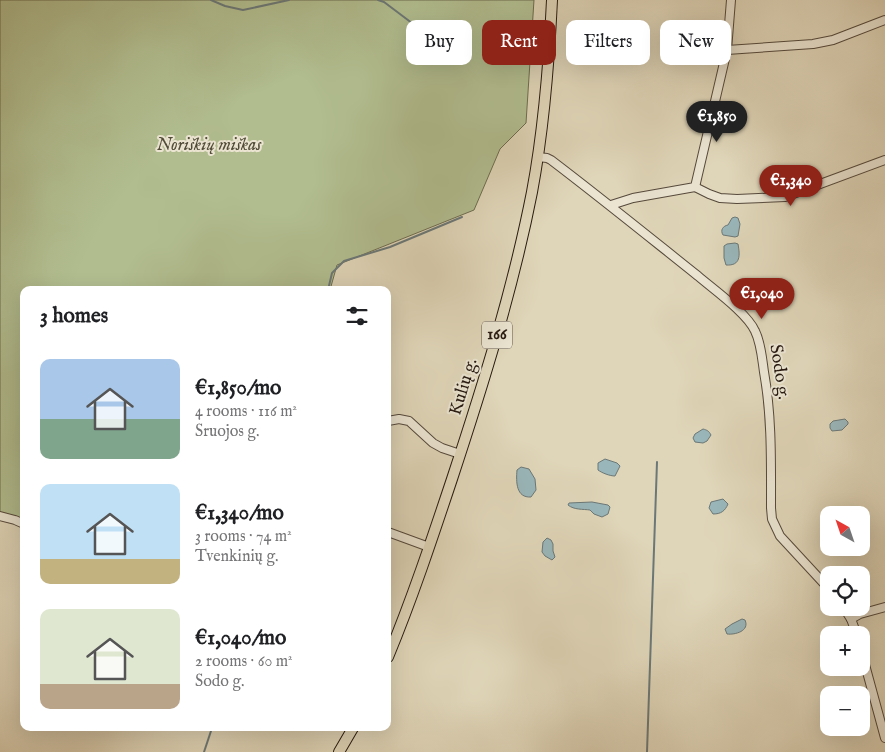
<!DOCTYPE html>
<html lang="en">
<head>
<meta charset="utf-8">
<style>
	body { margin:0; font-family:"IM FELL English",serif; background:#f6f6f6; color:#202124; height:100vh; display:flex; flex-direction:column; font-size:19px; white-space:nowrap }
	* { box-sizing:border-box; margin:0 }
	p { font-size:16px; color:#757577 }
	.icon { flex:none; width:28px; height:28px; fill:none; stroke:currentColor; stroke-width:2; stroke-linecap:round; stroke-linejoin:round }
	.map { position:relative; flex:1; overflow:hidden }
	.side { position:absolute; left:20px; top:286px; width:371px; height:445px; display:flex; flex-direction:column; background:#fff; border-radius:10px; box-shadow:0 5px 20px #0002 }
	.side>* { flex:none }
	.guide { position:absolute; left:406px; top:20px; width:404px; height:45px; display:flex; gap:10px }
	.needle { width:32px; rotate:320deg }
	.tools { position:absolute; left:820px; top:506px; display:grid; gap:10px }
	.tools a { display:grid; place-items:center; width:50px; height:50px; border-radius:10px; background:#fff; box-shadow:0 5px 20px #0002; font-size:25px }
	.price { position:absolute; translate:-50% -42px; padding:0 11px; border-radius:18px; background:#8f2418; color:#fff; font-size:16px; line-height:32px; filter:drop-shadow(0 1px 2px #0008) }
	.price::after { content:''; position:absolute; left:50%; top:30px; width:15px; height:11px; margin-left:-8px; background:inherit; clip-path:polygon(0 0,100% 0,50% 100%) }
	.price.current { background:#222; color:#fff }
	ul { padding:0; list-style:none }
	li { display:flex; align-items:center; gap:15px; height:125px; padding:0 20px }
	li span { display:grid; place-items:center; flex:none; width:140px; height:100px; border-radius:10px; color:#555 }
	li>.icon { margin-inline-start:auto }
	span .icon { width:60px; height:60px; fill:#fffc; stroke-width:1 }
	li b { font-size:21px }
	h2 { display:flex; justify-content:space-between; align-items:center; height:60px; padding:0 20px; font-size:21px }
	.tag { padding:0 18px; border-radius:10px; background:#fff; box-shadow:0 5px 20px #0002; font-size:18px; line-height:45px }
	.tag.current { background:#8f2418; color:#fff }
	.map>svg:first-child { display:block }
	.green { fill:#b1bd8f; stroke:#6c6c50 }
	.water { fill:#99b6ba; stroke:#6b7877 }
	.lines { fill:none; stroke-linecap:round; stroke-linejoin:round }
	.stream { stroke:#6b7877; stroke-width:2 }
	.minor-casing { stroke:#55493c; stroke-width:10 }
	.major-casing { stroke:#271a12; stroke-width:12 }
	.minor { stroke:#eae4d1; stroke-width:8 }
	.major { stroke:#dfd5b8; stroke-width:10 }
	.labels { text-anchor:middle; dominant-baseline:central; stroke-width:4; stroke-linejoin:round; paint-order:stroke }
	.shield { fill:#eae4d1; stroke:#62574b; stroke-width:1 }
	.shield-label { font-size:16px; font-weight:bold; fill:#271a12 }
	.park-label { font-size:18px; font-style:italic; fill:#504b38; stroke:#eae4d1 }
	.street-label { font-size:18px; fill:#271a12; stroke:#eae4d1 }
</style>
</head>
<body>
<div class="map">
<svg width="885" height="752" viewBox="0 0 885 752">
	<rect width="100%" height="100%" fill="#dfd5b8"/>
	<filter id="stains"><feTurbulence type="fractalNoise" baseFrequency=".004" numOctaves="4"/><feColorMatrix values="0 0 0 0 .2 0 0 0 0 .09 0 0 0 0 .02 0 0 0 .5 -.17"/></filter>
	<radialGradient id="worn" r=".72"><stop offset=".6" stop-color="#630" stop-opacity="0"/><stop offset="1" stop-color="#630" stop-opacity=".3"/></radialGradient>
	<polygon class="green" points="0,0 534,0 526,123 500,149 474,210 337,265 330,290 24,290 24,523 0,514"/>
	<g class="water">
		<path d="M 735,217 L 738,218 L 740,224 L 738,236 L 735,237 L 723,235 C 720,230 723,226 728,225 L 732,218 Z"/>
		<path d="M 735,243 L 738,244 C 740,255 741,266 726,265 L 724,258 L 724,246 L 727,244 Z"/>
		<polygon points="845,419 848,422 848,424 842,430 832,431 830,428 830,424 833,421"/>
		<path d="M 703,429 C 707,430 709,431 711,435 L 707,441 L 703,443 L 695,442 L 693,438 L 695,434 Z"/>
		<path d="M 605,459 L 617,463 L 620,466 L 615,476 C 610,476 602,473 598,470 L 598,463 Z"/>
		<path d="M 521,467 L 529,469 L 535,479 L 536,490 L 531,497 C 516,498 516,482 517,470 Z"/>
		<path d="M 723,499 L 728,504 C 725,511 721,514 713,514 L 709,508 L 711,502 Z"/>
		<path d="M 592,502 L 608,505 L 610,507 L 608,514 L 602,517 L 594,514 L 590,510 C 583,509 574,510 568,505 L 569,503 Z"/>
		<polygon points="547,538 551,540 553,544 553,551 555,557 552,560 545,556 542,552 543,542"/>
		<path d="M 742,619 L 745,620 C 750,631 735,635 727,634 L 725,629 L 732,624 Z"/>
	</g>
	<g class="lines">
		<g class="stream">
			<polyline points="211,0 225,6 243,10 289,0"/>
			<polyline points="378,0 384,2 461,60"/>
			<polyline points="328,290 332,273 344,261 390,247 462,217"/>
			<polyline points="204,752 212,728"/>
			<polyline points="647,752 657,462"/>
		</g>
		<g class="minor-casing">
			<g id="minor">
				<polyline points="727,50 813,44 833,40 885,20"/>
				<path d="M 538,157 L 547,158 L 551,160 C 601,198 649,237 698,276 C 713,289 747,313 755,331 C 761,343 762,358 764,372 C 772,417 771,462 771,508 L 772,519 L 780,536 L 829,589"/>
				<polyline points="695,187 709,194 720,198 737,199 785,197 885,160"/>
				<polyline points="611,205 633,198 695,187 727,50 731,0"/>
				<polyline points="388,421 399,419 409,421 433,443 442,448 460,454"/>
				<polyline points="0,516 15,520 24,524"/>
				<polyline points="388,532 429,547"/>
				<polyline points="844,608 851,619 857,635"/>
				<polyline points="851,619 860,614 885,607"/>
				<polyline points="861,650 885,738"/>
			</g>
		</g>
		<g class="major-casing">
			<g id="major">
				<path d="M 388,657 C 412,599 432,539 452,479 C 483,385 513,289 532,192 C 544,128 549,64 552,0"/>
				<polyline points="339,752 353,728"/>
			</g>
		</g>
		<use href="#minor" class="minor"/>
		<use href="#major" class="major"/>
	</g>
	<g class="labels">
		<rect class="shield" x="482" y="321.5" width="30" height="27" rx="4"/>
		<g class="shield-label">
			<text x="497" y="335">166</text>
		</g>
		<g class="park-label">
			<text x="209" y="145">Noriškių miškas</text>
		</g>
		<g class="street-label">
			<text transform="translate(779 372) rotate(81)">Sodo g.</text>
			<text transform="translate(464 387) rotate(-73)">Kulių g.</text>
		</g>
	</g>
	<rect width="100%" height="100%" filter="url(#stains)"/>
	<rect width="100%" height="100%" fill="url(#worn)"/>
</svg>
<div class="tools">
<a><svg class="needle" viewBox="-14 -14 28 28"><path d="M0-13l5 13h-10z" fill="#e53935"/><path d="M0 13l5-13h-10z" fill="#757577"/></svg></a>
<a><svg class="icon" aria-label="locate" viewBox="0 0 24 24"><circle cx="12" cy="12" r="6"/><path d="M12 2v4M12 18v4M2 12h4M18 12h4"/></svg></a>
<a>+</a>
<a>−</a>
</div>
<b class="price current" style="left:717px;top:143px">€1,850</b>
<b class="price" style="left:791px;top:207px">€1,340</b>
<b class="price" style="left:762px;top:320px">€1,040</b>
<div class="guide">
<a class="tag">Buy</a>
<a class="tag current">Rent</a>
<a class="tag">Filters</a>
<a class="tag">New</a>
</div>
<section class="side">
<h2>3 homes<svg class="icon" aria-label="filters" viewBox="0 0 24 24"><path d="M4 7h16M4 17h16"/><circle cx="9" cy="7" r="2"/><circle cx="15" cy="17" r="2"/></svg></h2>
<ul>
<li><span style="background:linear-gradient(#a9c7e8 60%,#7fa58c 0)"><svg class="icon" aria-label="home" viewBox="0 0 24 24"><path d="M3 11l9-7 9 7M6 9v11h12V9"/></svg></span><div><b>€1,850/mo</b><p>4 rooms · 116 m²</p><p>Sruojos g.</p></div></li>
<li><span style="background:linear-gradient(#bfe0f5 75%,#c2b280 0)"><svg class="icon" aria-label="home" viewBox="0 0 24 24"><path d="M3 11l9-7 9 7M6 9v11h12V9"/></svg></span><div><b>€1,340/mo</b><p>3 rooms · 74 m²</p><p>Tvenkinių g.</p></div></li>
<li><span style="background:linear-gradient(#dfe7d0 75%,#b9a48a 0)"><svg class="icon" aria-label="home" viewBox="0 0 24 24"><path d="M3 11l9-7 9 7M6 9v11h12V9"/></svg></span><div><b>€1,040/mo</b><p>2 rooms · 60 m²</p><p>Sodo g.</p></div></li>
</ul>
</section>
</div>
</body>
</html>
